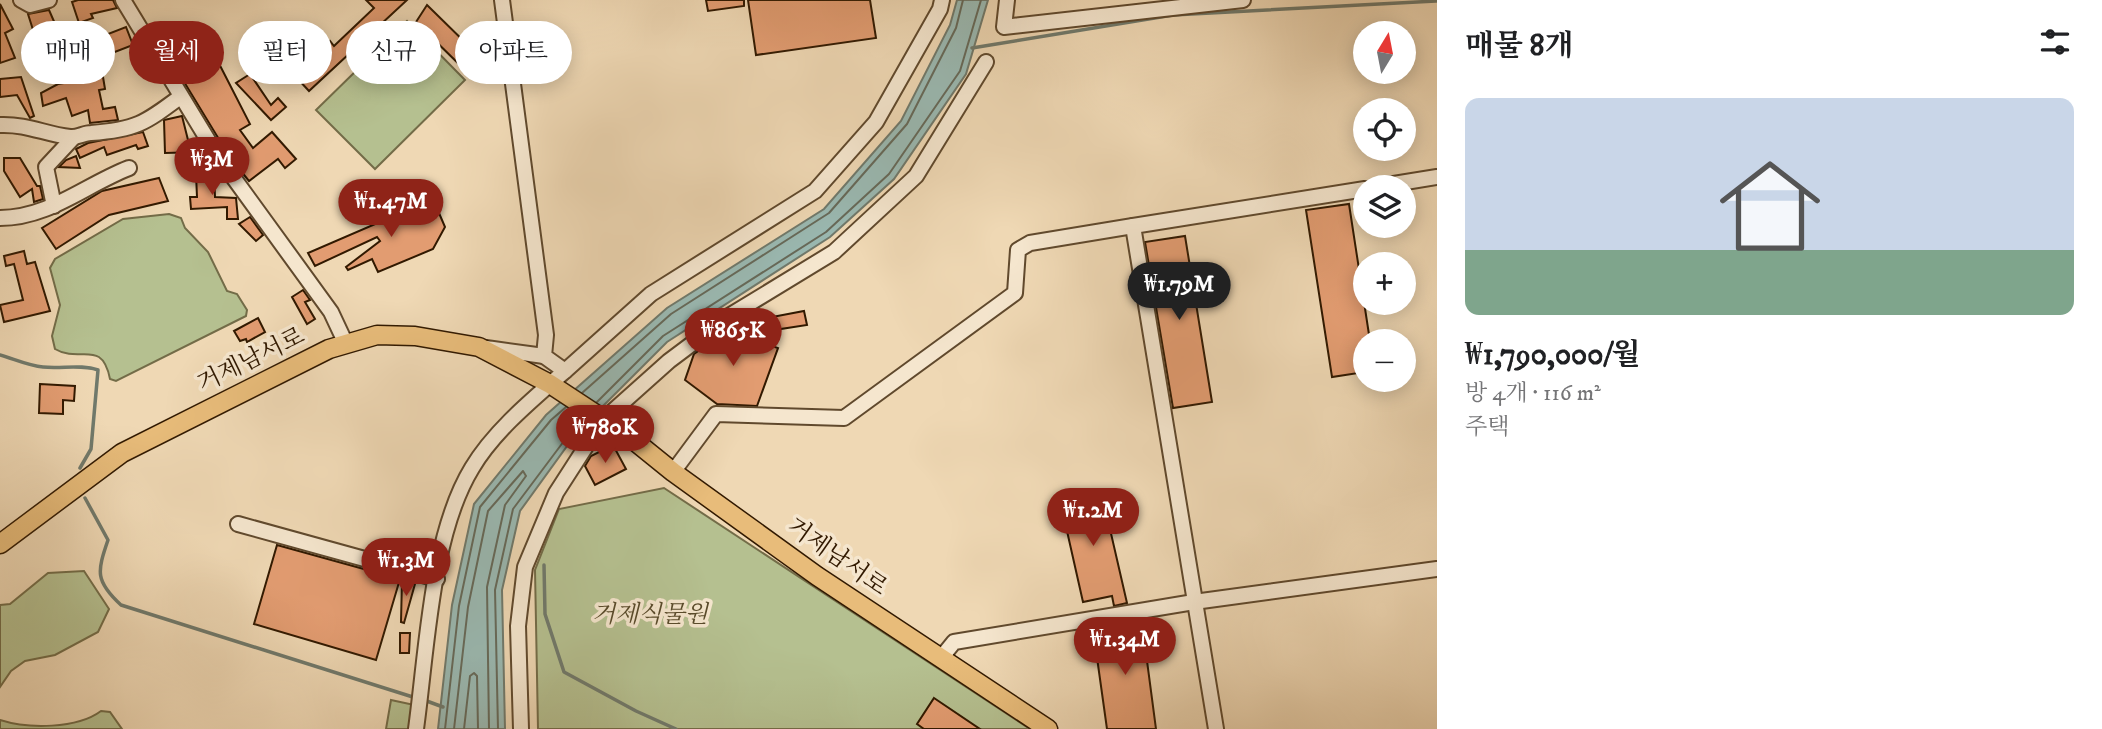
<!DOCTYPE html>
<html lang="ko">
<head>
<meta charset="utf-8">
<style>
	body { margin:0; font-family:"IM FELL DW Pica","Noto Serif KR",serif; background:#f2f2f2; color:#202124; height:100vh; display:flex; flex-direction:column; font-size:26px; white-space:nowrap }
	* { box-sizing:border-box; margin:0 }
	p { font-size:23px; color:#757577 }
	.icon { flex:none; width:38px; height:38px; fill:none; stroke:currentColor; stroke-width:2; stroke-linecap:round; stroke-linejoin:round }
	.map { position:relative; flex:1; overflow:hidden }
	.details { display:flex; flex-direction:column; background:#fff; width:665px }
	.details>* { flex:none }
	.hud { position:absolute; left:21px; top:21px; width:665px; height:63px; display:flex; gap:14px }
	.needle { width:46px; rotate:10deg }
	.fabs { position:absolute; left:1353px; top:21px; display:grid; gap:14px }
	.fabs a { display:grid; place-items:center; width:63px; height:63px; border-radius:50%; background:#fff; box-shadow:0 4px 18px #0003; font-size:35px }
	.price { position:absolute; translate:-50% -60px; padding:0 16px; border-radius:24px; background:#8f2418; color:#fff; font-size:23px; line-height:46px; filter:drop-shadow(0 2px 4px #0008) }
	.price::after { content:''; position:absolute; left:50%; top:42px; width:21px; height:16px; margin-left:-10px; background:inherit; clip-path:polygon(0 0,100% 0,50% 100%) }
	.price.on { background:#222; color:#fff }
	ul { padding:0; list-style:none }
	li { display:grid; align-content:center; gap:14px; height:371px; padding:0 28px }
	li+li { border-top:2px solid #e0e0e0 }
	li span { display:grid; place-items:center; height:217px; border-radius:14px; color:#555 }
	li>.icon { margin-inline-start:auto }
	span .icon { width:126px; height:126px; fill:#fffc; stroke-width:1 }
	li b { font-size:30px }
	h2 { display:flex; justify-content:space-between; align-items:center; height:84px; padding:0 28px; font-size:30px }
	.chip { padding:0 24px; border-radius:32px; background:#fff; box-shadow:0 4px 18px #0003; font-size:24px; line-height:63px }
	.chip.on { background:#8f2418; color:#fff }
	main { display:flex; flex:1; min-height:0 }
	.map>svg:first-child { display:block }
	.green { fill:#b5c090; stroke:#736c48; stroke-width:2 }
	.water { fill:#9ab9b2; stroke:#70796b; stroke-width:2 }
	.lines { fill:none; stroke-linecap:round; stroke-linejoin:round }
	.shore { stroke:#666959; stroke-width:2 }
	.stream { stroke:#70796b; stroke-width:3.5 }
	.building { fill:#e29c71; stroke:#311900; stroke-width:2 }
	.minor-casing { stroke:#60492d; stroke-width:18 }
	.major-casing { stroke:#311900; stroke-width:21 }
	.minor { stroke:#f5e6ce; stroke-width:14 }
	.major { stroke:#e8bc7a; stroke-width:18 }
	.labels { text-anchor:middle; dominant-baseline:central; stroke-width:7; stroke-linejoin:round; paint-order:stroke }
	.street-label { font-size:24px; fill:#311900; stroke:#f5e6ce }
	.park-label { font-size:24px; font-style:italic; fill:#594b2b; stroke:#f5e6ce }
</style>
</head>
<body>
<main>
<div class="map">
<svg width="1437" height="729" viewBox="0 0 1437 729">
	<rect width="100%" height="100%" fill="#efd8b4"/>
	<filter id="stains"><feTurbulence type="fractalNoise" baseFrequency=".00286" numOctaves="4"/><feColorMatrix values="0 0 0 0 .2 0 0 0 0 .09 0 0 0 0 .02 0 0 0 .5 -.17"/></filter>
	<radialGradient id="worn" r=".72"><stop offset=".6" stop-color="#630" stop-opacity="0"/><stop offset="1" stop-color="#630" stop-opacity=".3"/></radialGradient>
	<g class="green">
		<polygon points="407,21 465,80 375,169 316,110"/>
		<path d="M 169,214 L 181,218 L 185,228 L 208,252 L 227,291 L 237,294 L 247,310 L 246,316 L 116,381 L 110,379 C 102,338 80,364 55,349 L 52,336 L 60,305 L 50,268 L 55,259 L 123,219 Z"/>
		<polygon points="664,488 1030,729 538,729 535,570 559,509"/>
		<polygon points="84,571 109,609 98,632 55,655 25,661 11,671 0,687 0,605 10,604 48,573"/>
		<polygon points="391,700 419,706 416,729 386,729"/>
		<path d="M 101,711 L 110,712 L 122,729 L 0,729 L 0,720 C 28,729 77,729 101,711 Z"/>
	</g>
	<polygon class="water" points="957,0 988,0 966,74 894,179 830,237 667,342 578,431 520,511 502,590 505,729 438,729 452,605 474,504 546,415 667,308 824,209 901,121 950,25"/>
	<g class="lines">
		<g class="shore">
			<polyline points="582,393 671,314 829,213 907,124 956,28 963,0"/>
			<polyline points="597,402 663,336 826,232 889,174 960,71 981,0"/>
			<polyline points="445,729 459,606 480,507 551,420 566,407"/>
			<polyline points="454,729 468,607 488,511 523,471 526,476 505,505 487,587 489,729"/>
			<polyline points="464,729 470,676 474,673 477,676 478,729"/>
			<polyline points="498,729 495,590 513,509 582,417"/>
		</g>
		<g class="stream">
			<polyline points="972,48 1173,15 1436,1"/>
			<path d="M 0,355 C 14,359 29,366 43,367 C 62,369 81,364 98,370 L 91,449 L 80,468"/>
			<path d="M 85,498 L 108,540 C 97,572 95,581 121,605 L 416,698"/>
			<polyline points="544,565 545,614 564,672 636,711 676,729"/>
			<polyline points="424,700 443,707"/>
		</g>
	</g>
	<g class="building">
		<polygon points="78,0 113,0 117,8 91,14 93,18 79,23 72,2"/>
		<polygon points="366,0 407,0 309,91 297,78 326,52 322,48 330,41 334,46 374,8"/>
		<polygon points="706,0 744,0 744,6 708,11"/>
		<polygon points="748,0 870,0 876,38 756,55"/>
		<polygon points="0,4 13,29 5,33 15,58 0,63"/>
		<polygon points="427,5 479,56 465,70 416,22"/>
		<polygon points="49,10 66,49 97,44 95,39 126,27 133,45 94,60 97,78 103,77 105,89 99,90 103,109 115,107 118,120 90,123 88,110 72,116 66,98 43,106 41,93 58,84 88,79 86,69 91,67 86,68 84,59 57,63 59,72 47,74 28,14"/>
		<polygon points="177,24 195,40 198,37 211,48 250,124 240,130 253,148 272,132 296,159 285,168 278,159 249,181 240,170 236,156 224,139 220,141 161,44 165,40 162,36"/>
		<polygon points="262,39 266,48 249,55 245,46"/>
		<polygon points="250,74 271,105 278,98 286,107 271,120 236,83"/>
		<polygon points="21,77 34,116 30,118 17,95 0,97 0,79"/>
		<polygon points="182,116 189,144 199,143 201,152 165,153 164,120"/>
		<polygon points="143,132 148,146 138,149 136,145 107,155 104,147 80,158 76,149 88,143"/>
		<polygon points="76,156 80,168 59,167 66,160"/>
		<polygon points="4,158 20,158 37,186 40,186 43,199 34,202 32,189 20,197 4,171"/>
		<polygon points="214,172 215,197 236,198 238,219 227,219 227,207 191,209 190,197 197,197 196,174"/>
		<polygon points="159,178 168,201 109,215 56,249 42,228 102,191"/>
		<polygon points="433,199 445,227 433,249 378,272 372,259 348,270 346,267 380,241 377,237 315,266 308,253"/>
		<polygon points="1349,204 1370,341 1365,341 1365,372 1332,377 1306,210"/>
		<polygon points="250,217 263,235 256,241 239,224"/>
		<polygon points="1185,236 1212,402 1173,408 1145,242"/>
		<polygon points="24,251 27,264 35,262 50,311 4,322 0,305 23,300 14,264 6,266 4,256"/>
		<polygon points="303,290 310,300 305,302 315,319 307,324 292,297"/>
		<polygon points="804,311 807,325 774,330 772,317"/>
		<polygon points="258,318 265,332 247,342 246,339 240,341 234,331"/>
		<polygon points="739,322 765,332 742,336 778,348 757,406 717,404 685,380 694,354"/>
		<polygon points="40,384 75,386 74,401 63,400 63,414 39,413"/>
		<polygon points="613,445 626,469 595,485 585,466 591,456"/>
		<polygon points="1101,490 1127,603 1114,606 1112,596 1083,602 1060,500"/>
		<polygon points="277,545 400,579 376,660 254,624"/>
		<polygon points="402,580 415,584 404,623 401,622"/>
		<polygon points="1142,623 1156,729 1107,729 1093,629"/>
		<polygon points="400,633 410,633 409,653 400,653"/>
		<polygon points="934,698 980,729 924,729 917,724"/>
	</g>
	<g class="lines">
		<g class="minor-casing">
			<g id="minor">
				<polyline points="21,0 30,5 49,0"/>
				<polyline points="123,0 217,155 331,312 346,344"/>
				<polyline points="1007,0 1004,27 1243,0"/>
				<path d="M 0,125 C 28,124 44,134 70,137 C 77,138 84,133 91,133 C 136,130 145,123 180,97"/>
				<polyline points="1375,187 1437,177"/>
				<polyline points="54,206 46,167 73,138"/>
				<path d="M 0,218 C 49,218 85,185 129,168"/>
				<polyline points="486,348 544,356"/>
				<polyline points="565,371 651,294 815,191 876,122 940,9 942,0"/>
				<polyline points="673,472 716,414 844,418 1015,293 1018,250 1030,243 1133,226"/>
				<polyline points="238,524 437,579"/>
				<polyline points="941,658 954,642 1194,602 1437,569"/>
				<path d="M 416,729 C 427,650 431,535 472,468 C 494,431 533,399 565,371 L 544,356 L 546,335 L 502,0"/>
				<polyline points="521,729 518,626 525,567 556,493 603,420 669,361 729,316 834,252 916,176 986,62"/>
				<polyline points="1216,729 1133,226 1365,189"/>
			</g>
		</g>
		<g class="major-casing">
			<polyline id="major" points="0,544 122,453 329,349 377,335 415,336 479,347 550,384 626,434 673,472 817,576 1048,729"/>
		</g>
		<use href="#minor" class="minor"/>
		<use href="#major" class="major"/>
	</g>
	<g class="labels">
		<g class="street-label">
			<text transform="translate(251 360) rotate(-26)">거제남서로</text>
			<text transform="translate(837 557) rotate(35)">거제남서로</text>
		</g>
		<g class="park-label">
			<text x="650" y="615">거제식물원</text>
		</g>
	</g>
	<rect width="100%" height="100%" filter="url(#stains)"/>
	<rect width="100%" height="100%" fill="url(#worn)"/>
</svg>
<div class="fabs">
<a><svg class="needle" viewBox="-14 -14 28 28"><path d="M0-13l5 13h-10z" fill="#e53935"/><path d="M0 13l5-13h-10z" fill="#757577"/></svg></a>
<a><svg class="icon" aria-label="locate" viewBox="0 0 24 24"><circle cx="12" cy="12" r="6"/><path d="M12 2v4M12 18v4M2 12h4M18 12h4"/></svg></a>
<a><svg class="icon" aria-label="layers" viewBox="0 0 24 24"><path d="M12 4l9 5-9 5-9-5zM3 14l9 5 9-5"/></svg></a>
<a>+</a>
<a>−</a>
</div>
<b class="price" style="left:212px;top:197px">₩3M</b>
<b class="price" style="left:391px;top:239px">₩1.47M</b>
<b class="price on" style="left:1179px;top:322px">₩1.79M</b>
<b class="price" style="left:733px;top:368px">₩865K</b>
<b class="price" style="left:605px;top:465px">₩780K</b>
<b class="price" style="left:1093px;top:548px">₩1.2M</b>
<b class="price" style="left:406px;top:598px">₩1.3M</b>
<b class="price" style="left:1125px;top:677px">₩1.34M</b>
<div class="hud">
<a class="chip">매매</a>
<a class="chip on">월세</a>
<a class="chip">필터</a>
<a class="chip">신규</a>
<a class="chip">아파트</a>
</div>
</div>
<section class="details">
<h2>매물 8개<svg class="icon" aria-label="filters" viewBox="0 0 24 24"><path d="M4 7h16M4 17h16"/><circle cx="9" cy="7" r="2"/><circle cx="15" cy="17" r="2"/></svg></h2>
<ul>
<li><span style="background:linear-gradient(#c9d6e8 70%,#7fa58c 0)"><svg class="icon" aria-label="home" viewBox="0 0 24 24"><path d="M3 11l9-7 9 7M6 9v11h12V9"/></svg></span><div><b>₩1,790,000/월</b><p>방 4개 · 116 m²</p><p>주택</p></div></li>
</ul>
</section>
</main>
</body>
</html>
